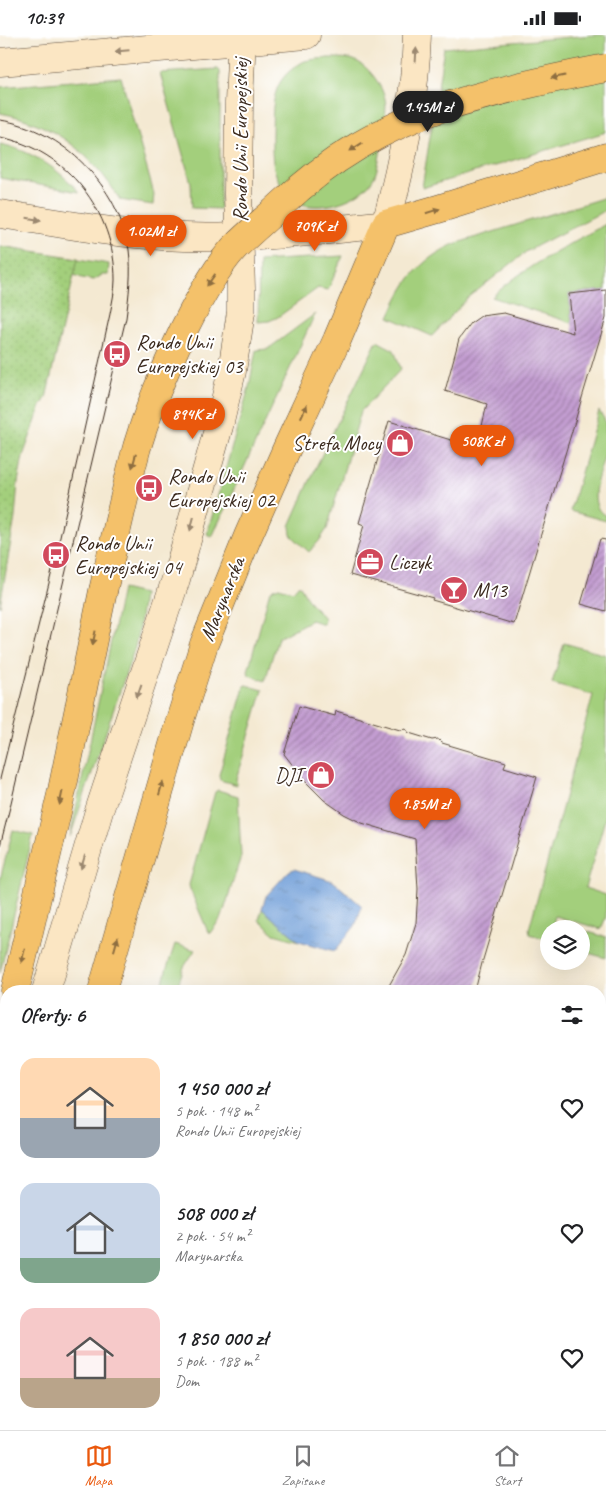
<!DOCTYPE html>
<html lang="pl">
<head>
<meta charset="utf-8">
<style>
	body { margin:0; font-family:Caveat,sans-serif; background:#f6f6f6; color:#202124; height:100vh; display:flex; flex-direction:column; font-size:19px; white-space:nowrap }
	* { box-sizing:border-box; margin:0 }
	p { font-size:16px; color:#757577 }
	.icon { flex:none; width:28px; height:28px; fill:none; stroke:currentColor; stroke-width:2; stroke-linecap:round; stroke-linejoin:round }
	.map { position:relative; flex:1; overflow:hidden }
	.details { position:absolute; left:0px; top:950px; width:606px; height:445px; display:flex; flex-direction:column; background:#fff; border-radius:20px 20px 0 0; box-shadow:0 5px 20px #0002 }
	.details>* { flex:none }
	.buttons { position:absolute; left:540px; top:885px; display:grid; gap:10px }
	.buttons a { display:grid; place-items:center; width:50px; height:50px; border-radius:50%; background:#fff; box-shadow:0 5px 20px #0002; font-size:25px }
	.price { position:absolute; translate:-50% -42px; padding:0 11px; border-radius:18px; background:#ea580c; color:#fff; font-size:16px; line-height:32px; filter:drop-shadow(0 1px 2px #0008) }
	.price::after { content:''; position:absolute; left:50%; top:30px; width:15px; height:11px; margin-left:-8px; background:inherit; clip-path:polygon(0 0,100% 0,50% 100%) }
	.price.active { background:#222; color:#fff }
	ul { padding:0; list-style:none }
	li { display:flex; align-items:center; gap:15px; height:125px; padding:0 20px }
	li span { display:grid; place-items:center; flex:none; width:140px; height:100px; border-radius:15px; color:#555 }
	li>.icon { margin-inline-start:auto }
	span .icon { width:60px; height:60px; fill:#fffc; stroke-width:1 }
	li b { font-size:21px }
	h2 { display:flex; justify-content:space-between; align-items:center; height:60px; padding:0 20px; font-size:21px }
	.status { display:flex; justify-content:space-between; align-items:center; height:35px; padding:0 25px; background:#fff; direction:ltr }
	.status svg { height:14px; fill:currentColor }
	.dock { display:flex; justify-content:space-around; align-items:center; height:70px; border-top:1px solid #e0e0e0; background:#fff; font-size:14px; color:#757577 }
	.dock a { display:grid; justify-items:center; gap:2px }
	.dock .active { color:#ea580c }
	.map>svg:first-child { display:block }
	.green { fill:#a3cf7c; stroke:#6f7c4d }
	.park { fill:url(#park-dots); stroke:#6f7c4d }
	.water { fill:url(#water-ripples); stroke:#55647b }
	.building { fill:url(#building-hatch) }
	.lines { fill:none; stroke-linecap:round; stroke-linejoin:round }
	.secondary-casing { stroke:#574739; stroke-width:29 }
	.primary-casing { stroke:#574739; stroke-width:29 }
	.secondary { stroke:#fbe6c3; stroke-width:28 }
	.primary { stroke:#f4c16a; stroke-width:28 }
	.tram { stroke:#3b2a1e; stroke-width:1 }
	.primary-bridge-casing { stroke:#574739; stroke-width:29; stroke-linecap:butt }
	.primary-bridge { stroke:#f4c16a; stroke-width:28 }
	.oneway { fill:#9b8870 }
	.oneway2 { fill:#8e6e40 }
	.labels { text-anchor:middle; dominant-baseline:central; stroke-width:4; stroke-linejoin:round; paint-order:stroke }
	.street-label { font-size:21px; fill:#3b2a1e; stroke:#fff }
	.poi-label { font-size:21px; fill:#3b2a1e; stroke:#fff; text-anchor:start }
</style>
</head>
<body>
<div class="status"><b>10:39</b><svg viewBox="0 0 49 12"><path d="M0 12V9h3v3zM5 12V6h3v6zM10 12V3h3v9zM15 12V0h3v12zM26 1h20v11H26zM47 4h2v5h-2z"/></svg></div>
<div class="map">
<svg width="606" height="1395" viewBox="0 0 606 1395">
	<defs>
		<pattern id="park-dots" width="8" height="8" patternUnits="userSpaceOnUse" patternTransform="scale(1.25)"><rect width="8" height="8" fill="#a3cf7c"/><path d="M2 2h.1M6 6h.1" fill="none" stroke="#8db26b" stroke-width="1.8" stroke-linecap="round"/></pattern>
		<pattern id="water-ripples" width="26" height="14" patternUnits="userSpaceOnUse" patternTransform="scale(1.25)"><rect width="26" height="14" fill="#6f9ed8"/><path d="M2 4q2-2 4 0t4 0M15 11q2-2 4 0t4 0" fill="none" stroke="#5c81af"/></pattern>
		<pattern id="building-hatch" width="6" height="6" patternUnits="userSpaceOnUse" patternTransform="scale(1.25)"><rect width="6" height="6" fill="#c39dd1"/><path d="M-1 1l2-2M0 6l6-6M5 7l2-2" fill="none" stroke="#a080a9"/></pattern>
	</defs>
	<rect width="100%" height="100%" fill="#fff"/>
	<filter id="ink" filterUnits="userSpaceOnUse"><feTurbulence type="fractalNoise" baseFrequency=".02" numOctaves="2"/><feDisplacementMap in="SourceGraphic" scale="10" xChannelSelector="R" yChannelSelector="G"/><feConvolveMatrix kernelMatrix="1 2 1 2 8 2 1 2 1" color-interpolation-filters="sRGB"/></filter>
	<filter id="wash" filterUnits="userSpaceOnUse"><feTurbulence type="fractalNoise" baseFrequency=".0096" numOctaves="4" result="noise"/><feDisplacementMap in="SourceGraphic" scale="20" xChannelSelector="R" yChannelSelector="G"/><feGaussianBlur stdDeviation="1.12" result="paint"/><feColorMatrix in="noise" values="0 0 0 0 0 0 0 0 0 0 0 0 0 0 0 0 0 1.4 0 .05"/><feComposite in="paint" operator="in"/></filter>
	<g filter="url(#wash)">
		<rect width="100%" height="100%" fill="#f4e9d2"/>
		<g class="green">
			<polygon points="593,0 606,0 606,97 422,153 444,13"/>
			<path d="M 328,23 C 335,23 343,23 350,24 C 367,27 385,53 386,70 C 386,81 383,93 382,104 C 381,113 378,137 373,144 C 361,165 324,176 302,169 C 293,166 285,156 280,148 C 271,133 272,117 272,100 C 273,73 270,49 295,32 C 298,30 302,27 305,26 C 312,24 320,24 328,23 Z"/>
			<polygon points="218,34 220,36 220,174 192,173 191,148 160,38"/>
			<path d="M 121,42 L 154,159 L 153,170 L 120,165 C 94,120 52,87 0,78 L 0,52 Z"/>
			<path d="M 0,109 C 30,115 59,134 79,157 L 0,143 Z"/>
			<path d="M 606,162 L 606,175 L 527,216 L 468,263 L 432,301 L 389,282 C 405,246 418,226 454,209 Z"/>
			<path d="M 606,189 L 606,255 L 569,259 L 572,288 L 492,262 C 525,231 566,211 606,189 Z"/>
			<polygon points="0,211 109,229 108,240 102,240 94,245 82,243"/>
			<polygon points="343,221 328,255 318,253 278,282 269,286 258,287 259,226"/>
			<polygon points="315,279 212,502 207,499 249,352 256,315 268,314"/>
			<polygon points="377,306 394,315 401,334 361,376 327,494 319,506 309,517 291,500 290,491 316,432"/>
			<path d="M 599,376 C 601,379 604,383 605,386 C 606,393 606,407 606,414 C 603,432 583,469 606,481 L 606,486 L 570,476 Z"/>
			<polygon points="299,549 309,566 324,583 323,589 311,585 278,603 265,646 249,640 248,636 269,559 273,554 279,552 293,556"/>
			<polygon points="122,554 143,559 139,592 135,612 70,802"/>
			<polygon points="564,608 606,620 606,781 585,853 606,860 606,882 601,894 555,881 552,894 549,894 548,905 530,899 529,894 593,660 552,648"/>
			<polygon points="246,650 263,655 236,744 237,750 220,745 219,740 244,652"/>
			<polygon points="218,755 238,761 241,821 222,882 210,898 208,897 190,854 189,850 215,757"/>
			<polygon points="13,795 33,800 0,938 0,844"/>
			<polygon points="262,874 299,906 274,899 259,885"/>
			<polygon points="581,895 606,902 606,923 581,916"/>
			<polygon points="175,909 195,915 184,932 176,956 161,956 166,936"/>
			<polygon points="271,1389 363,1389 365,1395 269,1395"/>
			<polygon points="373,1389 438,1389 436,1395 373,1395"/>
			<polygon points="520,1389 565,1389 563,1395 518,1395"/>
		</g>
		<polygon class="park" points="0,211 78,223 46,363 41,371 23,421 18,447 15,482 0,571"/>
		<polygon class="water" points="294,834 333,846 362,871 355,891 335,916 299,906 262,874 266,861 289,836"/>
		<g id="blocks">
			<g class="building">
				<polygon points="606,255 606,283 514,589 432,565 433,563 350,540 364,490 359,488 389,386 477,413 487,369 445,356 459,304 471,288 481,281 504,278 573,298 569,259"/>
				<polygon points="600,504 606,505 606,576 581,569"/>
				<polygon points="299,671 335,681 336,676 400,695 406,694 409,698 432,705 438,704 442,708 506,727 504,732 537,742 482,928 475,956 386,956 406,920 416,888 418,854 415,804 362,788 344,779 324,765 305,746 284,719"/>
			</g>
		</g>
	</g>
	<g filter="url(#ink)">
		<use href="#blocks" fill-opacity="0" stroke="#574739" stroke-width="1"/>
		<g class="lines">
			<g class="secondary-casing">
				<g id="secondary">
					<polyline points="0,27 306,0"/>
					<path d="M 0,179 C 54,187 108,198 162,201 C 236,206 312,197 386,189 C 403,127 415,64 417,0"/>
					<polyline points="46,956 99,776 176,544 219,391 232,336 241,277 241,254 238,159 239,68 242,0"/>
					<polyline points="0,1103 6,1084"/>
				</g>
			</g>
			<g class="primary-casing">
				<g id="primary">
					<polyline points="15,956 61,760 103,556"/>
					<polyline points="102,956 181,682 204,609 248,501 287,413 337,305 386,189 438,174 606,122"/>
					<polyline points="0,1019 6,992"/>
					<polyline points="0,1307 6,1285"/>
				</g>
			</g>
			<use href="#secondary" class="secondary"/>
			<use href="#primary" class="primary"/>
			<g class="tram">
				<path d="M 0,85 C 63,94 119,152 129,215 C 132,237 129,260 126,283 L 10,772 L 0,811"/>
				<path d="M 0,102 C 67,115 115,177 115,245 C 115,256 112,268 110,279 L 56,520 L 0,744"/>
			</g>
			<g class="primary-bridge-casing">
				<path id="primary-bridge" d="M 103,556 C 114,508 124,460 137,412 C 149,372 166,332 184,294 C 197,268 215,234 234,213 C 249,198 266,184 281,170 C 328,125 385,91 447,71 C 499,55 553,43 606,33"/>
			</g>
			<use href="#primary-bridge" class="primary-bridge"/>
		</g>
		<defs><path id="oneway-solid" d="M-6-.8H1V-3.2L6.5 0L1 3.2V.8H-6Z" transform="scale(1.25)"/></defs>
		<g class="oneway">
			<use href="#oneway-solid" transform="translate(122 16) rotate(175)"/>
			<use href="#oneway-solid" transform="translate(416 20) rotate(-87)"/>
			<use href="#oneway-solid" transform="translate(34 184) rotate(9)"/>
			<use href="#oneway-solid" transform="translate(192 489) rotate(105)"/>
			<use href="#oneway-solid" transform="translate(139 656) rotate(109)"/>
			<use href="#oneway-solid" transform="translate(83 827) rotate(107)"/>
		</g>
		<g class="oneway2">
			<use href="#oneway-solid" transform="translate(558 42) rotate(169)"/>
			<use href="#oneway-solid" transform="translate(356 112) rotate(147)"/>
			<use href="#oneway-solid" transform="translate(433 176) rotate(-17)"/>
			<use href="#oneway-solid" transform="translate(211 245) rotate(125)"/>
			<use href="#oneway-solid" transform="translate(304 376) rotate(-65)"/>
			<use href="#oneway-solid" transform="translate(134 426) rotate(105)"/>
			<use href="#oneway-solid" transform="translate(94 603) rotate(102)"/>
			<use href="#oneway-solid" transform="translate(161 753) rotate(-74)"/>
			<use href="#oneway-solid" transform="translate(61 763) rotate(102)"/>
			<use href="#oneway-solid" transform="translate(116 909) rotate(-74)"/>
			<use href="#oneway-solid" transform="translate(23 921) rotate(104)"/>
		</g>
	</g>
	<defs>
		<g id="bus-disc" transform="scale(1.4375)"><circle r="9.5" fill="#d1495b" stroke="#fff"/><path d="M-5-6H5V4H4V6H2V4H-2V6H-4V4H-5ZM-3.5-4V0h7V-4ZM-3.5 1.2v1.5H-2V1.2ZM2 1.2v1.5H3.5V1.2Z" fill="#fff"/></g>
		<g id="shop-disc" transform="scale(1.4375)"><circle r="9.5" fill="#d1495b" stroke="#fff"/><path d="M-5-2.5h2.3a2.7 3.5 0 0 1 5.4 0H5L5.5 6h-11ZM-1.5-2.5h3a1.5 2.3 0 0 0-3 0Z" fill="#fff"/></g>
		<g id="office-disc" transform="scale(1.4375)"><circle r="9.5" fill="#d1495b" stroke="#fff"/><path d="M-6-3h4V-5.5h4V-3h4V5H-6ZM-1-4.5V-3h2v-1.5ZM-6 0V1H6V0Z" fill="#fff"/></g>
		<g id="bar-disc" transform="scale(1.4375)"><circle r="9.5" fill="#d1495b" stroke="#fff"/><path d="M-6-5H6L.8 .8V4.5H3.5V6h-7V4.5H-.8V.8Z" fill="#fff"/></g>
	</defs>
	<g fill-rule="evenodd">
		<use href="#bus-disc" x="117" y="319"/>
		<use href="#shop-disc" x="400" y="408"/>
		<use href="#bus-disc" x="149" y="453"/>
		<use href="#bus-disc" x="56" y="520"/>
		<use href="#office-disc" x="370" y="527"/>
		<use href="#bar-disc" x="454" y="555"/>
		<use href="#shop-disc" x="321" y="740"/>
	</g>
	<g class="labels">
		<g class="street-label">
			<text transform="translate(240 105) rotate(-90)">Rondo Unii Europejskiej</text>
			<text transform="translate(222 564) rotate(-68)">Marynarska</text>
		</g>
		<g class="poi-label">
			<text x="136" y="307">Rondo Unii<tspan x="136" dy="24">Europejskiej 03</tspan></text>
			<text x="381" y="408" text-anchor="end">Strefa Mocy</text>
			<text x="168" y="441">Rondo Unii<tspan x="168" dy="24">Europejskiej 02</tspan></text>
			<text x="75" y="508">Rondo Unii<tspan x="75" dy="24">Europejskiej 04</tspan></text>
			<text x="389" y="527">Liczyk</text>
			<text x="473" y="555">M13</text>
			<text x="302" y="740" text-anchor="end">DJI</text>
		</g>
	</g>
</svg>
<div class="buttons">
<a><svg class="icon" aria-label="layers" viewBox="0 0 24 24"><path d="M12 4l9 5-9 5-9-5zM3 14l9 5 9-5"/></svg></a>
</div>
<b class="price active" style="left:428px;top:98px">1.45M zł</b>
<b class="price" style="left:315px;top:217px">709K zł</b>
<b class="price" style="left:151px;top:222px">1.02M zł</b>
<b class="price" style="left:193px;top:405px">894K zł</b>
<b class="price" style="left:482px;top:432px">508K zł</b>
<b class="price" style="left:425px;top:795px">1.85M zł</b>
<section class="details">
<h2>Oferty: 6<svg class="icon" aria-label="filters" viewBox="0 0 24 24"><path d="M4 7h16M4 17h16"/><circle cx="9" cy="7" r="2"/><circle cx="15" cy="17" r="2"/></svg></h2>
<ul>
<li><span style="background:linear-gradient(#ffd9b3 60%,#9aa5b1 0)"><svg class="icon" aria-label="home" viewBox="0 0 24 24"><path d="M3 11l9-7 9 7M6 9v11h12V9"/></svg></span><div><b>1 450 000 zł</b><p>5 pok. · 148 m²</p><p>Rondo Unii Europejskiej</p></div><svg class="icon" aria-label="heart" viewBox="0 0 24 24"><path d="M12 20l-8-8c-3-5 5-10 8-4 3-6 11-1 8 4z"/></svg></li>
<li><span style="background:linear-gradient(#c9d6e8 75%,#7fa58c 0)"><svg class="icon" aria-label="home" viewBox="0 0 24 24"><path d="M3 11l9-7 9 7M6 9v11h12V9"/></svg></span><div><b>508 000 zł</b><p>2 pok. · 54 m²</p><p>Marynarska</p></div><svg class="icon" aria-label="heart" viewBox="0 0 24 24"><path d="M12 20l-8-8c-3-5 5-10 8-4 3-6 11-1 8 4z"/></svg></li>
<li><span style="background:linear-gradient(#f6c9c9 70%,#b9a48a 0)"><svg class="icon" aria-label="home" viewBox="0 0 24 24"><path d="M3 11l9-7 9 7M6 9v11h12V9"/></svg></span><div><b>1 850 000 zł</b><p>5 pok. · 188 m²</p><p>Dom</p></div><svg class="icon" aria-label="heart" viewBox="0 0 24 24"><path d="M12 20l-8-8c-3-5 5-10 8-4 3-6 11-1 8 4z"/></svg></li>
</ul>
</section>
</div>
<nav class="dock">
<a class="active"><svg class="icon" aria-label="map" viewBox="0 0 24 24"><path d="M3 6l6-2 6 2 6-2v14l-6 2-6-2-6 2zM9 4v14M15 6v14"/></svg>Mapa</a>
<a><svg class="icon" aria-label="saved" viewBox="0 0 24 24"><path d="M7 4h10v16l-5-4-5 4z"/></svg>Zapisane</a>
<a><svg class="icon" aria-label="home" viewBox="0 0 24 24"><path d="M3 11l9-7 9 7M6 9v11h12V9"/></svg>Start</a>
</nav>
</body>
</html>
